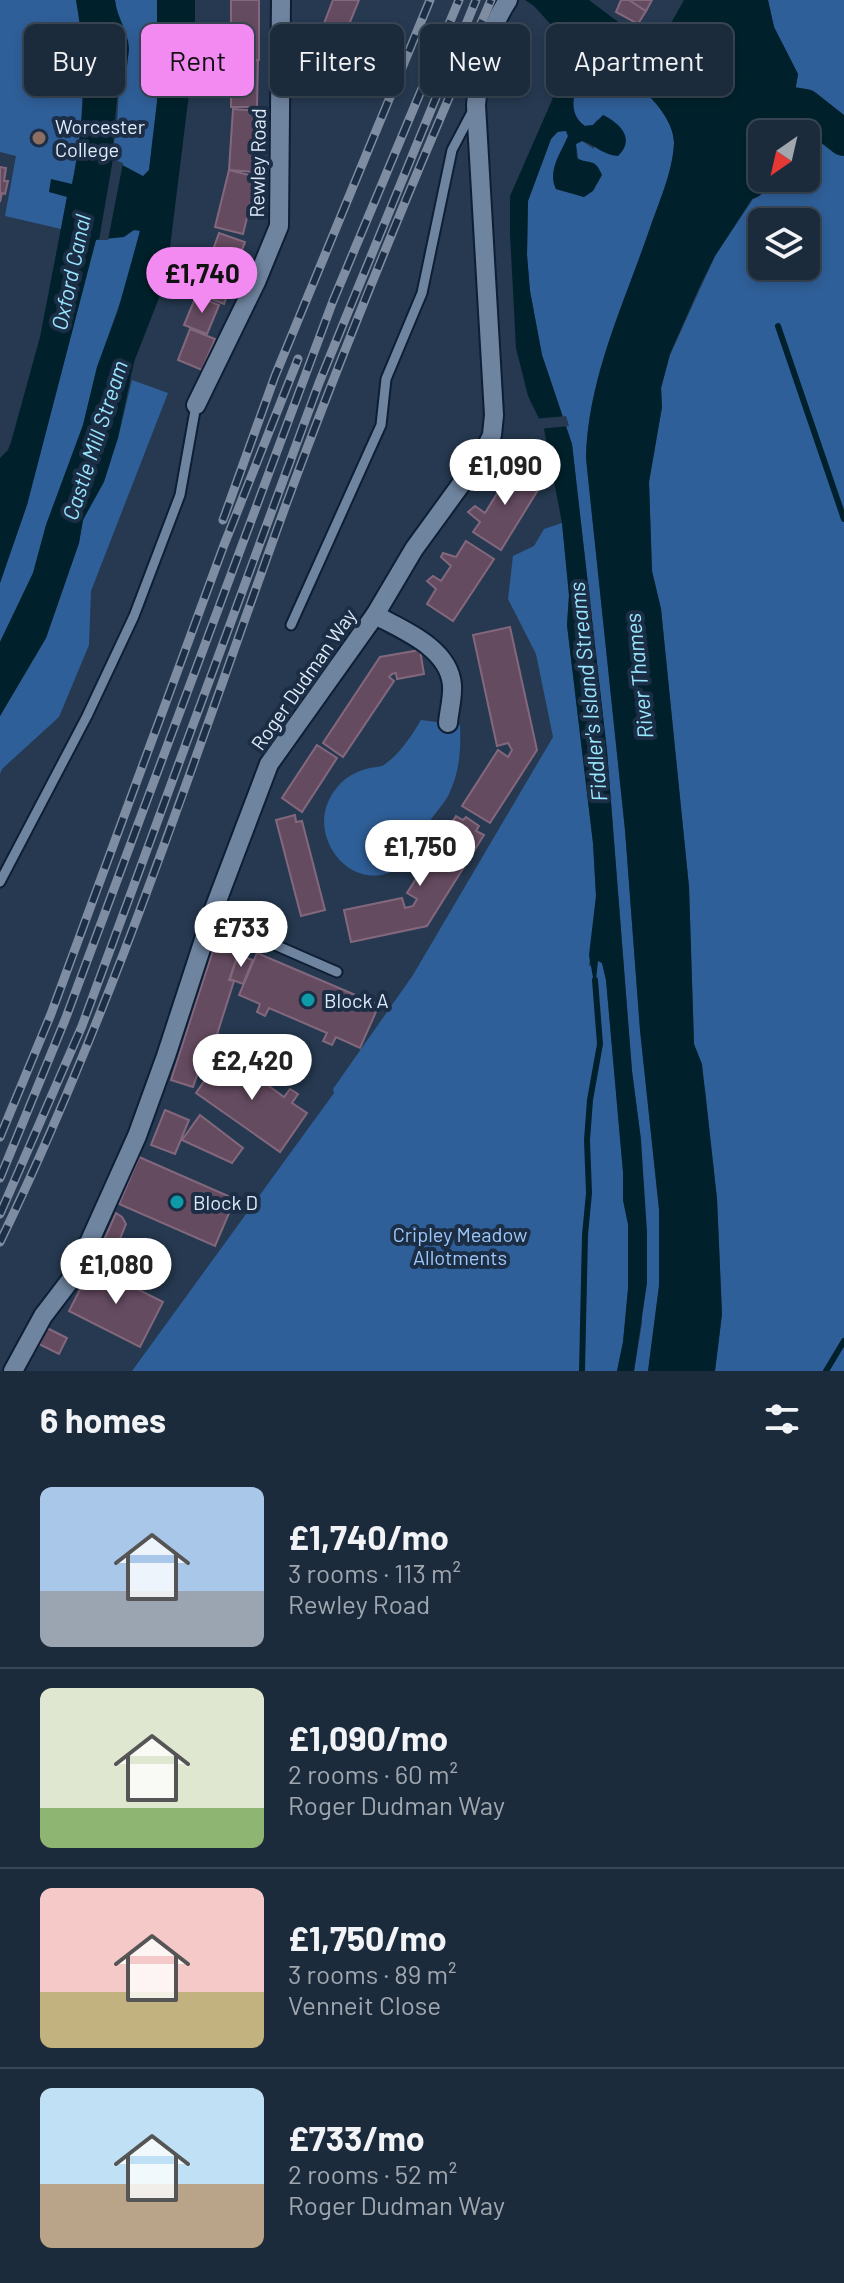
<!DOCTYPE html>
<html lang="en">
<head>
<meta charset="utf-8">
<style>
	body { margin:0; font-family:Barlow,sans-serif; background:#293747; color:#f1f3f6; height:100vh; display:flex; flex-direction:column; font-size:30px; white-space:nowrap }
	* { box-sizing:border-box; margin:0 }
	p { font-size:26px; color:#a0a7af }
	.icon { flex:none; width:44px; height:44px; fill:none; stroke:currentColor; stroke-width:2; stroke-linecap:round; stroke-linejoin:round }
	.map { position:relative; height:1371px; overflow:hidden }
	.panel { display:flex; flex-direction:column; background:#1c2b3c; flex:1 }
	.panel>* { flex:none }
	.top-card { position:absolute; left:24px; top:24px; width:796px; height:72px; display:flex; gap:16px }
	.needle { width:52px; rotate:214deg }
	.tools { position:absolute; left:748px; top:120px; display:grid; gap:16px }
	.tools a { display:grid; place-items:center; width:72px; height:72px; border-radius:12px; background:#1c2b3c; box-shadow:0 4px 12px #0003,0 0 0 2px #3a4756; font-size:40px }
	.price { position:absolute; translate:-50% -68px; padding:0 18px; border-radius:28px; background:#fff; color:#222; font-size:26px; line-height:52px; filter:drop-shadow(0 2px 4px #0008) }
	.price::after { content:''; position:absolute; left:50%; top:48px; width:24px; height:18px; margin-left:-12px; background:inherit; clip-path:polygon(0 0,100% 0,50% 100%) }
	.price.on { background:#f28af2; color:#111 }
	ul { padding:0; list-style:none }
	li { display:flex; align-items:center; gap:24px; height:200px; padding:0 40px }
	li+li { border-top:2px solid #3a4756 }
	li span { display:grid; place-items:center; flex:none; width:224px; height:160px; border-radius:12px; color:#555 }
	li>.icon { margin-inline-start:auto }
	span .icon { width:96px; height:96px; fill:#fffc; stroke-width:1 }
	li b { font-size:34px }
	h2 { display:flex; justify-content:space-between; align-items:center; height:96px; padding:0 40px; font-size:34px }
	.chip { padding:0 28px; border-radius:12px; background:#1c2b3c; box-shadow:0 4px 12px #0003,0 0 0 2px #3a4756; font-size:28px; line-height:72px }
	.chip.on { background:#f28af2; color:#111 }
	.map>svg:first-child { display:block }
	.green { fill:#2f5f98; fill-rule:evenodd }
	.water { fill:#00212b }
	.pier { fill:#263950 }
	.lines { fill:none; stroke-linecap:round; stroke-linejoin:round }
	.stream { stroke:#00212b; stroke-width:6 }
	.river { stroke:#00212b; stroke-width:36 }
	.building { fill:#654b60; stroke:#83687d; stroke-width:2 }
	.service-casing { stroke:#0e1f35; stroke-width:13 }
	.minor-casing { stroke:#0e1f35; stroke-width:22 }
	.service { stroke:#6f849f; stroke-width:9 }
	.minor { stroke:#6f849f; stroke-width:18 }
	.rail-casing { stroke:#7e8da1; stroke-width:9 }
	.rail { stroke:#1c2e45; stroke-width:6; stroke-dasharray:18; stroke-linecap:butt }
	.education-dot { fill:#8d6e63; stroke:#1c2e45; stroke-width:3 }
	.culture-dot { fill:#0f9aa8; stroke:#1c2e45; stroke-width:3 }
	.labels { text-anchor:middle; dominant-baseline:central; stroke-width:8; stroke-linejoin:round; paint-order:stroke }
	.poi-label { font-size:20px; fill:#e0ebfa; stroke:#1c2e45; text-anchor:start }
	.street-label { font-size:20px; fill:#e0ebfa; stroke:#1c2e45 }
	.park-label { font-size:20px; fill:#9fc8fa; stroke:#1c2e45 }
	.water-label { font-size:22px; font-style:italic; fill:#98e6fe; stroke:#1c2e45 }
</style>
</head>
<body>
<div class="map">
<svg width="844" height="1371" viewBox="0 0 844 1371">
	<rect width="100%" height="100%" fill="#263950"/>
	<g class="green">
		<path d="M 0,0 L 76,0 C 87,60 84,124 72,184 L 50,192 L 67,196 L 61,229 L 5,216 L 16,156 L 0,152 Z"/>
		<polygon points="115,0 157,0 157,102 149,170 143,177 111,159 117,127 119,86 128,63 127,37 117,16"/>
		<path d="M 768,0 L 844,0 L 844,1371 L 715,1371 L 722,1314 L 717,1199 L 705,1089 L 694,1044 L 689,887 L 661,609 L 652,571 L 649,482 L 662,407 L 661,388 L 670,355 L 715,256 L 753,199 L 768,185 L 768,178 L 806,178 L 806,134 L 788,134 L 798,74 L 774,27 ZM 762,222 L 806,222 L 806,266 L 762,266 Z"/>
		<path d="M 592,64 C 622,64 675,111 674,143 C 673,170 660,200 651,225 C 625,302 588,376 586,458 L 625,830 L 640,1030 L 659,1210 L 659,1286 L 648,1371 L 634,1371 L 642,1323 L 641,1140 L 632,1071 L 607,751 L 572,444 L 542,355 L 530,291 L 527,255 L 528,201 L 551,139 L 561,129 L 566,131 L 568,136 C 561,153 547,171 556,189 L 584,197 L 576,144 L 582,141 L 594,149 L 598,119 L 593,125 L 585,126 C 563,111 576,80 592,64 Z"/>
		<polygon points="134,230 140,230 127,283 97,367 83,425 46,525 33,573 0,642 0,583 27,505 96,239"/>
		<polygon points="132,380 168,393 91,591 89,645 59,717 2,769 0,774 0,716 46,638 79,543 83,520 118,438"/>
		<polygon points="562,523 569,595 567,625 593,843 596,896 589,966 597,966 598,961 602,963 606,980 623,1172 623,1200 628,1224 628,1289 623,1342 617,1371 132,1371 334,1093 333,1089 413,975 553,737 536,654 508,599 513,556 534,546 544,529"/>
		<path d="M 421,720 L 460,725 C 461,750 460,772 448,796 C 441,808 430,818 424,831 C 413,852 412,866 385,874 C 345,885 311,836 329,800 C 338,782 351,772 370,768 C 374,767 379,767 382,766 C 398,757 412,735 421,720 Z"/>
	</g>
	<g class="water">
		<path d="M 76,0 L 115,0 C 117,18 128,31 129,48 C 129,64 120,75 118,90 C 115,113 115,136 111,159 L 143,176 L 149,170 L 157,102 L 157,0 L 195,0 L 195,45 L 166,280 L 134,362 L 118,438 L 104,482 L 83,520 L 79,543 L 46,638 L 0,716 L 0,642 L 33,573 L 46,525 L 83,425 L 97,367 L 118,310 L 140,231 L 134,230 L 124,237 L 96,240 L 27,505 L 0,583 L 0,458 L 8,450 L 11,442 L 40,337 L 67,197 L 49,192 L 51,179 L 72,184 C 85,125 87,60 76,0 Z"/>
		<path d="M 525,0 L 589,0 L 630,31 L 658,46 L 684,0 L 768,0 L 774,27 L 798,74 L 788,134 L 762,134 L 762,178 L 768,178 C 767,189 763,196 752,199 L 715,256 L 699,288 L 670,354 L 661,388 L 662,407 L 649,482 L 652,571 L 661,609 L 689,887 L 694,1044 L 702,1064 L 717,1199 L 722,1314 L 715,1371 L 648,1371 L 659,1286 L 659,1209 L 640,1030 L 625,830 L 586,458 C 588,376 625,302 651,225 C 660,200 673,170 674,143 C 675,111 622,64 592,65 C 576,80 563,111 585,126 L 593,125 L 603,115 C 620,123 636,139 618,156 C 602,155 596,145 582,141 L 576,144 L 577,158 C 589,165 595,157 602,175 L 593,191 L 584,197 L 556,189 C 547,171 561,153 568,136 L 566,131 L 557,132 L 551,139 L 528,201 L 527,255 L 530,291 L 542,355 L 572,444 L 607,751 L 632,1071 L 641,1140 L 647,1232 L 647,1283 L 634,1371 L 617,1371 L 623,1342 L 628,1289 L 628,1224 L 623,1200 L 623,1172 L 606,980 L 602,963 L 598,961 L 595,989 L 589,955 L 596,896 L 593,843 L 567,625 L 569,595 L 562,523 L 544,429 L 528,396 L 516,348 L 510,234 L 510,196 L 563,75 L 571,47 L 534,6 Z"/>
	</g>
	<g class="pier">
		<polygon points="113,159 123,163 108,240 99,240"/>
		<polygon points="566,416 569,426 539,429 534,419"/>
	</g>
	<g class="lines">
		<g class="stream">
			<polyline points="778,326 844,519"/>
			<polyline points="582,1371 585,1235 589,1193 587,1140 590,1100 600,1044 595,980"/>
			<polyline points="826,1371 844,1341"/>
		</g>
		<polyline class="river" points="744,97 805,107 844,138"/>
	</g>
	<g class="building">
		<rect x="231" y="0" width="28" height="60"/>
		<polygon points="333,0 359,0 330,71 291,56 301,32 318,39"/>
		<polygon points="621,0 629,0 646,11 638,24 616,12"/>
		<polygon points="629,0 652,0 646,11"/>
		<polygon points="258,60 257,107 231,107 231,61"/>
		<polygon points="233,109 259,111 255,172 229,170"/>
		<polygon points="0,167 6,168 4,181 8,181 5,194 2,193 0,202"/>
		<polygon points="229,170 257,177 243,234 215,227"/>
		<polygon points="219,233 245,242 234,270 209,261"/>
		<polygon points="210,263 235,273 224,304 198,294"/>
		<polygon points="196,296 219,305 207,334 184,325"/>
		<polygon points="190,329 215,339 202,370 178,360"/>
		<polygon points="513,468 541,485 501,550 473,532 480,522 468,512 475,506 485,513 501,487 491,481 489,476 492,472 496,471 507,478"/>
		<polygon points="466,541 494,559 453,621 427,604 436,589 427,581 433,576 441,581 451,566 441,557 443,553 456,557"/>
		<polygon points="510,627 537,750 490,823 462,806 498,750 508,757 512,750 508,743 497,746 473,635"/>
		<polygon points="420,650 424,674 397,679 396,673 392,674 389,677 394,681 343,757 323,743 380,657"/>
		<polygon points="317,745 337,758 302,812 282,798"/>
		<polygon points="295,815 296,822 302,821 325,910 301,916 276,820"/>
		<polygon points="456,816 463,820 466,817 479,826 476,831 484,835 427,926 351,942 344,910 402,898 405,908 413,906 417,899 407,893"/>
		<polygon points="218,935 245,943 241,955 238,954 229,980 234,981 206,1069 200,1067 193,1087 171,1080"/>
		<polygon points="257,953 379,1005 360,1048 336,1037 332,1045 323,1041 327,1033 269,1008 265,1016 257,1012 260,1004 239,995"/>
		<polygon points="238,955 253,960 243,984 230,979"/>
		<polygon points="223,1054 239,1065 245,1057 254,1063 248,1071 271,1084 269,1086 284,1097 290,1089 298,1094 292,1103 307,1113 280,1152 196,1093"/>
		<polygon points="165,1110 189,1120 175,1154 151,1145"/>
		<polygon points="200,1115 243,1148 232,1163 182,1140"/>
		<polygon points="139,1157 235,1199 215,1246 119,1204"/>
		<polygon points="116,1213 122,1217 126,1224 113,1256 103,1261 96,1258"/>
		<polygon points="92,1266 163,1302 140,1347 69,1311"/>
		<polygon points="47,1328 67,1338 59,1354 39,1344"/>
	</g>
	<g class="lines">
		<g class="service-casing">
			<g id="service">
				<polyline points="291,625 381,425 386,379 422,293 452,150 472,112"/>
				<polyline points="0,882 87,716 134,616 180,495 196,405"/>
				<polyline points="214,909 259,938 337,972"/>
			</g>
		</g>
		<g class="minor-casing">
			<g id="minor">
				<polyline points="196,405 256,282 279,226 281,0"/>
				<path d="M 375,615 C 403,630 449,648 452,685 C 453,697 449,711 448,723"/>
				<path d="M 13,1371 L 43,1316 L 75,1274 L 137,1136 L 166,1056 L 214,909 L 269,764 L 375,615 L 414,549 L 483,454 L 492,435 L 494,415 L 476,105 C 479,68 487,32 508,0"/>
			</g>
		</g>
		<use href="#service" class="service"/>
		<use href="#minor" class="minor"/>
		<g class="rail-casing">
			<g id="rail">
				<polyline points="223,520 275,376 430,0"/>
				<polyline points="0,1137 51,1014 224,545 298,359"/>
				<polyline points="0,1178 65,1020 333,301 459,0"/>
				<polyline points="0,1214 82,1026 319,383 476,0"/>
				<path d="M 0,1242 C 114,1006 195,756 284,510 C 347,338 418,168 491,0"/>
			</g>
		</g>
		<use href="#rail" class="rail"/>
	</g>
	<circle class="education-dot" cx="39" cy="138" r="8"/>
	<g class="culture-dot">
		<circle cx="308" cy="1000" r="8"/>
		<circle cx="177" cy="1202" r="8"/>
	</g>
	<g class="labels">
		<g class="poi-label">
			<text x="55" y="126">Worcester<tspan x="55" dy="23">College</tspan></text>
			<text x="324" y="1000">Block A</text>
			<text x="193" y="1202">Block D</text>
		</g>
		<g class="street-label">
			<text transform="translate(257 163) rotate(-89)">Rewley Road</text>
			<text transform="translate(303 679) rotate(-55)">Roger Dudman Way</text>
		</g>
		<g class="park-label">
			<text x="460" y="1234">Cripley Meadow<tspan x="460" dy="23">Allotments</tspan></text>
		</g>
		<g class="water-label">
			<text transform="translate(70 272) rotate(-78)">Oxford Canal</text>
			<text transform="translate(94 440) rotate(-72)">Castle Mill Stream</text>
			<text transform="translate(638 676) rotate(-96)">River Thames</text>
			<text transform="translate(587 692) rotate(-96)">Fiddler's Island Streams</text>
		</g>
	</g>
</svg>
<div class="tools">
<a><svg class="needle" viewBox="-14 -14 28 28"><path d="M0-13l5 13h-10z" fill="#e53935"/><path d="M0 13l5-13h-10z" fill="#a0a7af"/></svg></a>
<a><svg class="icon" aria-label="layers" viewBox="0 0 24 24"><path d="M12 4l9 5-9 5-9-5zM3 14l9 5 9-5"/></svg></a>
</div>
<b class="price on" style="left:202px;top:315px">£1,740</b>
<b class="price" style="left:505px;top:507px">£1,090</b>
<b class="price" style="left:420px;top:888px">£1,750</b>
<b class="price" style="left:241px;top:969px">£733</b>
<b class="price" style="left:252px;top:1102px">£2,420</b>
<b class="price" style="left:116px;top:1306px">£1,080</b>
<div class="top-card">
<a class="chip">Buy</a>
<a class="chip on">Rent</a>
<a class="chip">Filters</a>
<a class="chip">New</a>
<a class="chip">Apartment</a>
</div>
</div>
<section class="panel">
<h2>6 homes<svg class="icon" aria-label="filters" viewBox="0 0 24 24"><path d="M4 7h16M4 17h16"/><circle cx="9" cy="7" r="2"/><circle cx="15" cy="17" r="2"/></svg></h2>
<ul>
<li><span style="background:linear-gradient(#a9c7e8 65%,#9aa5b1 0)"><svg class="icon" aria-label="home" viewBox="0 0 24 24"><path d="M3 11l9-7 9 7M6 9v11h12V9"/></svg></span><div><b>£1,740/mo</b><p>3 rooms · 113 m²</p><p>Rewley Road</p></div></li>
<li><span style="background:linear-gradient(#dfe7d0 75%,#8fb573 0)"><svg class="icon" aria-label="home" viewBox="0 0 24 24"><path d="M3 11l9-7 9 7M6 9v11h12V9"/></svg></span><div><b>£1,090/mo</b><p>2 rooms · 60 m²</p><p>Roger Dudman Way</p></div></li>
<li><span style="background:linear-gradient(#f6c9c9 65%,#c2b280 0)"><svg class="icon" aria-label="home" viewBox="0 0 24 24"><path d="M3 11l9-7 9 7M6 9v11h12V9"/></svg></span><div><b>£1,750/mo</b><p>3 rooms · 89 m²</p><p>Venneit Close</p></div></li>
<li><span style="background:linear-gradient(#bfe0f5 60%,#b9a48a 0)"><svg class="icon" aria-label="home" viewBox="0 0 24 24"><path d="M3 11l9-7 9 7M6 9v11h12V9"/></svg></span><div><b>£733/mo</b><p>2 rooms · 52 m²</p><p>Roger Dudman Way</p></div></li>
</ul>
</section>
</body>
</html>
